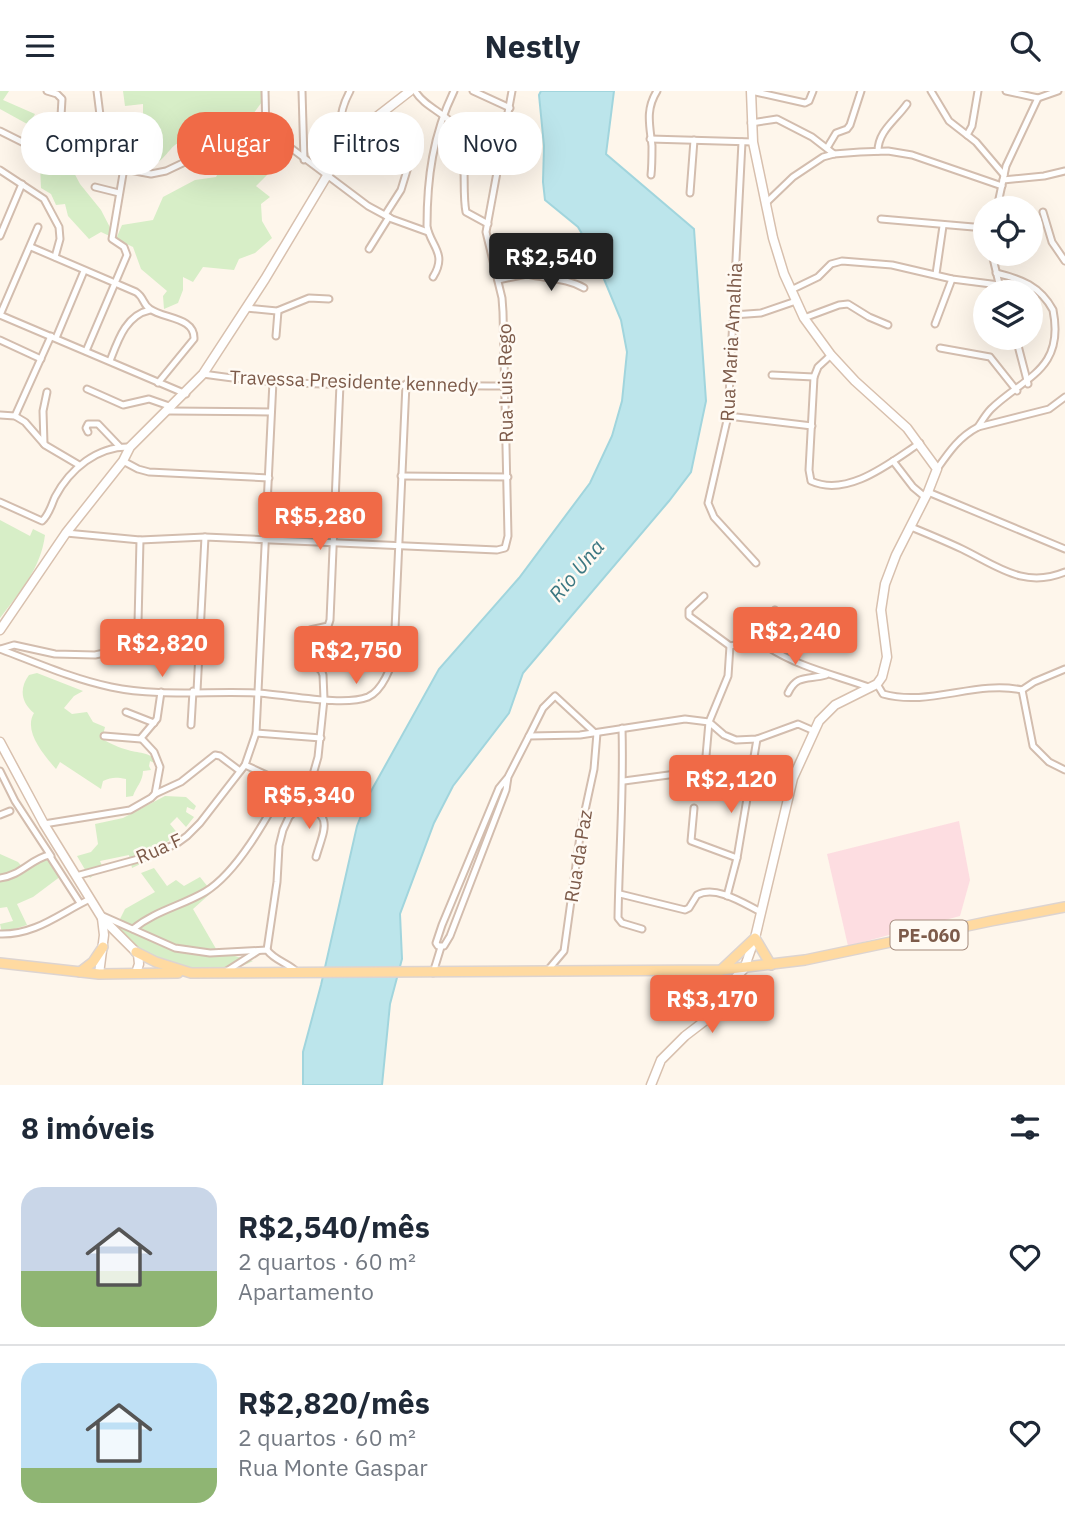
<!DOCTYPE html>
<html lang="pt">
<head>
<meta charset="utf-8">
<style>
	body { margin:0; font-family:"IBM Plex Sans",sans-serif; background:#f6f6f7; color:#1f2937; height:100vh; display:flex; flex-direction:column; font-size:26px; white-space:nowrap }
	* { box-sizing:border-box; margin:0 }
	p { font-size:23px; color:#747a83 }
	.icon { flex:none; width:38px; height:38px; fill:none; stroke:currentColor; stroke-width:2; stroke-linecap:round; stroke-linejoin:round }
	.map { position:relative; height:994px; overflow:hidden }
	.sheet { display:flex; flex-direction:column; background:#fff; flex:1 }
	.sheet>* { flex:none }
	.top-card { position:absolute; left:21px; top:21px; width:700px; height:63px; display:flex; gap:14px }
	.fabs { position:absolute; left:973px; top:105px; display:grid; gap:14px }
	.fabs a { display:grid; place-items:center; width:70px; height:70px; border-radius:50%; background:#fff; box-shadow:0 7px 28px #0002; font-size:35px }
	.price { position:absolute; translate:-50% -60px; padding:0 16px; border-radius:7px; background:#f06a47; color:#fff; font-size:23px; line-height:46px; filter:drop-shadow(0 2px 4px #0008) }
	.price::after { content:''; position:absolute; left:50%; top:42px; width:21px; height:16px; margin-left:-10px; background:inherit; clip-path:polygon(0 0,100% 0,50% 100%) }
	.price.selected { background:#222; color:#fff }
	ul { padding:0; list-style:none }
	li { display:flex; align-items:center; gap:21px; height:175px; padding:0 21px }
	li+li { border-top:2px solid #e0e1e3 }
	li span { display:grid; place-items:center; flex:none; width:196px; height:140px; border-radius:21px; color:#555 }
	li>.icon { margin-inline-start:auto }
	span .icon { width:84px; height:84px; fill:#fffc; stroke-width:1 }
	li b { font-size:30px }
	h2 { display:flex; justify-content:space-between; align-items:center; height:84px; padding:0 21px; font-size:30px }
	.tag { padding:0 24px; border-radius:28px; background:#fff; box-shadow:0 7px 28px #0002; font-size:24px; line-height:63px }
	.tag.selected { background:#f06a47; color:#fff }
	header { display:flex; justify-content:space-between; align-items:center; height:91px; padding:0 21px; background:#fff; font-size:32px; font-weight:800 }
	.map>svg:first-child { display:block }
	.medical { fill:#fddde1 }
	.green { fill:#d7eec7 }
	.water { fill:#bce5eb; stroke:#a1d5dd; stroke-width:2 }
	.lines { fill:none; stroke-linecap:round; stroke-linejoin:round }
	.street-casing { stroke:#d3bdae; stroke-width:9 }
	.secondary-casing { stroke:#d8c0ae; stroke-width:11 }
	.primary-casing { stroke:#ddd4d0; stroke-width:12 }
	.street { stroke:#fff; stroke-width:5 }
	.secondary { stroke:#fff; stroke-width:8 }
	.primary { stroke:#ffdaa1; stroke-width:9 }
	.labels { text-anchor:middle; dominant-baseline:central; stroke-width:5; stroke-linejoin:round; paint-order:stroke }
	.shield { fill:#fffaf3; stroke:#a48b7d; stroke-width:2 }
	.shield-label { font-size:18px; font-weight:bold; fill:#7d5b4a }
	.street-label { font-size:19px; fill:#7d5b4a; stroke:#fffaf3 }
	.water-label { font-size:21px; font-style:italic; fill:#3c7882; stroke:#fffaf3 }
</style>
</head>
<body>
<header><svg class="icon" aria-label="menu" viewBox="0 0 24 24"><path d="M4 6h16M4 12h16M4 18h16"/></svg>Nestly<svg class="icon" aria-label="search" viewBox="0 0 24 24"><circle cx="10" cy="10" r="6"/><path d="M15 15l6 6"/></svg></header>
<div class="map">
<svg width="1065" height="994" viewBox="0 0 1065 994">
	<rect width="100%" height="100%" fill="#fef6eb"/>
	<polygon class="medical" points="959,730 970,789 960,825 848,855 827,763"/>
	<g class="green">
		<polygon points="0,0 9,0 3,9 35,23 29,34 0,18"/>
		<path d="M 123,0 L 270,0 L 223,64 L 188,41 L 186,48 C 168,55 170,64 155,73 L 146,67 L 146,60 L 158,54 L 157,48 L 151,45 L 152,37 L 140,37 L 143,26 L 143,13 L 125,15 Z"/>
		<polygon points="272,68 267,84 256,95 270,106 261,113 262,130 272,147 255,162 239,168 234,179 203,176 193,191 183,186 183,199 178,212 164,218 163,205 167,200 141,178 133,156 101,141 89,148 68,125 65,113 56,114 51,103 41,97 40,74 60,79 71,76 80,93 101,119 116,148 122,134 153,129 163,106 195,89 216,86 222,75 246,84 253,73"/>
		<path d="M 0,429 L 30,445 L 33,438 L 45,444 C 41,477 20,501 0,527 Z"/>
		<path d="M 37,582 L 83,600 L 74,605 L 64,617 L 72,623 L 87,621 L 93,631 L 105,636 L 102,648 C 110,652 119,657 128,659 C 141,663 151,660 157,673 L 150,670 L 149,675 L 151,679 L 143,680 C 143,690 136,696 133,705 L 126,706 L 126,688 C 116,686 112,686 103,690 L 101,698 L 60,671 L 56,678 C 44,664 23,640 34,622 C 21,612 19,597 29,584 Z"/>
		<polygon points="165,705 186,706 196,715 194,719 187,716 186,721 194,726 186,736 177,726 170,733 179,744 168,750 151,768 132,777 129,764 100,770 103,777 90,787 77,765 91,761 98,753 95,733 123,727"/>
		<polygon points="0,763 18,771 25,779 49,765 61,785 33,806 17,813 27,834 2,842 0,833 13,830 7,816 0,817"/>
		<path d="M 154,777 L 167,795 L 176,789 L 184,795 L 200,786 L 212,801 L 193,818 L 219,863 L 231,864 L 253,870 C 220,887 176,881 144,862 C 133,855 125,844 117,834 L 125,818 L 155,801 L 141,782 Z"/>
	</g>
	<polygon class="water" points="541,0 614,0 606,63 694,138 706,310 691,381 669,410 523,582 509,622 453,695 434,732 400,823 402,868 390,913 382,994 303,994 303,961 321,894 357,735 370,702 439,578 519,487 590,392 612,345 622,310 627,261 621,229 594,164 578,136 545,109 543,91 544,55 539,4"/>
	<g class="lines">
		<g class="street-casing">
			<g id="street">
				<path d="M 47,0 L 57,3 L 62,8 L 61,25 C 79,41 109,25 130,31 C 137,44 137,59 134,72 L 142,81"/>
				<polyline points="97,0 101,32"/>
				<polyline points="265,0 266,43"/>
				<polyline points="302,0 304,69"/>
				<path d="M 415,0 C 424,15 441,20 453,33 C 470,53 461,97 466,121 L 488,133"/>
				<polyline points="473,0 510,17"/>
				<polyline points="751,0 805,12 809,10 813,0"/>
				<polyline points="931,0 949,30 976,51 1004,84"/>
				<polyline points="1006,0 1038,7 1058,0"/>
				<polyline points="751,32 777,28 812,46 834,63"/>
				<polyline points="0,40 46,63 151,83 166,80 227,51 266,43 283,51 368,115 392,128 428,141"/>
				<polyline points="967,44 972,35 978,0"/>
				<polyline points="650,48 753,51"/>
				<polyline points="742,51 728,325 708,412 714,426 756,472"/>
				<path d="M 346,53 C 336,35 341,17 350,0"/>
				<polyline points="827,57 836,42 847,38 850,34 861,0"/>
				<path d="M 878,60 C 878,40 896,29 907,13"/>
				<polyline points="0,79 44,108 59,136 60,148 55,166"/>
				<path d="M 651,84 C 652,75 652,65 652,55 C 650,35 645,19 657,0"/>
				<polyline points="1003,89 1044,85 1065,80"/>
				<polyline points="95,96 119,102"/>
				<polyline points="690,102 694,49"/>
				<polyline points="767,111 793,86 823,66 834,63 860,61 888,60 912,64 1002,95"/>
				<polyline points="997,117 1006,75 1038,7"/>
				<polyline points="1043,121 1052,151 1065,170"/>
				<polyline points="385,124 401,99 408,76"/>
				<polyline points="881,128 985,137"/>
				<polyline points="0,145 22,93"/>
				<path d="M 31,156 L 136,201 C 144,206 143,214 150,218 C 164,228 195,226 194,248 L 158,292"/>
				<polyline points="369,158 389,126"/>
				<polyline points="992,163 1001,201"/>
				<path d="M 527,183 C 546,188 567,187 584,197"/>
				<polyline points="936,183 943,135"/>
				<path d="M 433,186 C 448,162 430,155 427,135 C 427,87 433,43 454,0"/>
				<polyline points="498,189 527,183 558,161"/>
				<polyline points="791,199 818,186 831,173 842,170 892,174 952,188 999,194"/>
				<polyline points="246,217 277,220 309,207 329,208"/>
				<polyline points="0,224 186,303"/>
				<polyline points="0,224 38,136"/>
				<polyline points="733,224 761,222 796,210"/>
				<polyline points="804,227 839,214 848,213 869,226 888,234"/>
				<polyline points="935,233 952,188"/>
				<polyline points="276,245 278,220"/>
				<polyline points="56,247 84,180"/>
				<polyline points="1016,247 1028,293"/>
				<polyline points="0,249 41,268"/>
				<polyline points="940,257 990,266 1017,300"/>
				<polyline points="86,260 127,164 124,156 112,148 124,77"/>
				<path d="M 110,270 C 118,249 126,224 150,219"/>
				<path d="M 203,283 C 302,298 404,293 504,295"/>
				<polyline points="772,284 814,286 818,276 831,264"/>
				<path d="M 814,286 L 809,379 L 811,390 C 848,407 891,371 920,352"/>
				<polyline points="87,298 123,314 149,308 172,316"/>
				<polyline points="169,320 271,321"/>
				<polyline points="0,324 15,325 25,331 45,354 79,374"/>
				<polyline points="15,325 51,245"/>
				<polyline points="728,325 812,335"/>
				<path d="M 978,336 C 982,330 986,323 991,318 C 1024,286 1065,279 1053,219 C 1040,195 1021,188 996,182"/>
				<polyline points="88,341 86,337 88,333 98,333 120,356"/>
				<polyline points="44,353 43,320 47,301"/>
				<polyline points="123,370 138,378 149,381 269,387"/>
				<polyline points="893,370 913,396 925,406"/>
				<path d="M 937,378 C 949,361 959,346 978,336 L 1049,318 L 1065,306"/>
				<polyline points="401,385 508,386"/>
				<polyline points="928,401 1065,458"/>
				<path d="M 0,411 L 42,430 C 49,424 51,415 55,406 C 70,378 97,355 130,356"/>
				<path d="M 911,436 C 928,443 945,450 962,458 C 997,475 1024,498 1065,481"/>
				<polyline points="66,442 140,449 205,446 497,459 505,457 508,445 503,221 502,207 486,141 512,0"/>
				<polyline points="140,449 138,532 145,552"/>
				<polyline points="704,505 689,519 689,525 730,555 767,548"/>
				<path d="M 775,519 C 777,533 765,543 768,556 C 800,577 836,584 871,597"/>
				<path d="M 0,558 C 37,572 73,588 111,596 C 158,606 208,600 256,602 C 284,603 343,616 368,606 C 382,600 392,576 394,561 L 406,293"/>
				<polyline points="1,558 14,554 55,563 95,564 178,546 201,547"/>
				<path d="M 877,593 L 883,603 C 929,616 976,589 1022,599"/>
				<polyline points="1022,599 1033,655 1049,671 1065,679"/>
				<polyline points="1022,599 1034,591 1065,578"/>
				<polyline points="197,600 205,446"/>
				<path d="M 788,602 C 797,583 808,589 826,584"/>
				<polyline points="126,621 154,632"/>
				<polyline points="191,634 193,600"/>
				<path d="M 622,637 C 624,700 619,764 618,827 L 622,832 L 642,838"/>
				<polyline points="256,642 321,647"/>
				<polyline points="104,645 141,648"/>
				<polyline points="529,645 543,617 555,605 595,642"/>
				<polyline points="245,674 308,703"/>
				<polyline points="0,680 15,710 51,765"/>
				<polyline points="508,686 506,699 450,845 444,855 438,855 436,852 442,834 499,697 508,686 529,645 580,644 685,628 709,631 724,644 736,649 757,648 798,633 814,640"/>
				<polyline points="624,690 691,681 703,674 706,665 709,631 728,585 730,555"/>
				<polyline points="155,703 181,691 215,664 220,665 240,680"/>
				<path d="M 301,714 C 335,724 324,738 316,766"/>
				<polyline points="694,717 691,750 737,767"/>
				<polyline points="0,724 10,720"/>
				<polyline points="44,733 130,719 151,707 155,703 160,676 154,661 141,647 157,628 161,601"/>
				<polyline points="76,785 142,767 176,753 187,745 200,732 245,674 256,642 273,290"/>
				<path d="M 0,787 C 20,785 31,768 49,764 L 80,812"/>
				<path d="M 620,803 L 685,819 L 689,817 L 697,804 C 716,794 743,812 761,821"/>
				<polyline points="727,805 737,767 757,648"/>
				<path d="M 103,825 L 175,857 L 210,862 L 267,859 C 275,870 289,872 298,882"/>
				<path d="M 133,838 C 155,820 181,815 205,801 C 238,781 268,725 286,692"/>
				<path d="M 0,843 C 36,844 60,822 90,808"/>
				<polyline points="267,859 277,791 279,755 283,739 289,726 306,708 318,666 324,608 323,584 321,579 310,572 306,556 310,539 328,535 330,529 340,293"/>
				<polyline points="548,879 564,860 581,738 594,678 597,642"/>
				<polyline points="225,881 258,860"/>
				<polyline points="433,882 441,856"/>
			</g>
		</g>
		<g class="secondary-casing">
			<g id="secondary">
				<polyline points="0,539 66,442 123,370 130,356 203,283 265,188 346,53 361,38 410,0"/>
				<polyline points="0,651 44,733 102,827 138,863 139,873 136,882"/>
				<polyline points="99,883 104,844 102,827"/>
				<polyline points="651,994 661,969 685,945 719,919 728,905 734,888 744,878 755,847 793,687 819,630 835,614 877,593 882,586 887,566 881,519 885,493 896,464 928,401 937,378 907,337 855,290 831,264 804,227 784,183 773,147 753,51 751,0"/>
			</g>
		</g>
		<g class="primary-casing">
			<g id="primary">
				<polyline points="136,861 156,871 191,882 721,879 805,869 991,830 1065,816"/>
				<polyline points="0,872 99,883 178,882"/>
				<polyline points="721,879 755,847 771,874"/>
				<polyline points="80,881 93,871 103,856"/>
			</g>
		</g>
		<use href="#street" class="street"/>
		<use href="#secondary" class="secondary"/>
		<use href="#primary" class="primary"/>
	</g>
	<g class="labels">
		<rect class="shield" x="890.5" y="829.5" width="77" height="29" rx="5"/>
		<g class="shield-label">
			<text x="929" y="844">PE-060</text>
		</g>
		<g class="street-label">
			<text transform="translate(731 251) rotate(-87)">Rua Maria Amalhia</text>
			<text transform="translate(354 290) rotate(2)">Travessa Presidente kennedy</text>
			<text transform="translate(505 292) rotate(-91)">Rua Luis Rego</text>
			<text transform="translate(159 757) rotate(-24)">Rua F</text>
			<text transform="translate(578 765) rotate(-81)">Rua da Paz</text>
		</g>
		<g class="water-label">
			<text transform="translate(576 479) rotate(-50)">Rio Una</text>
		</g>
	</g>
</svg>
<div class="fabs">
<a><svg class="icon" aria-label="locate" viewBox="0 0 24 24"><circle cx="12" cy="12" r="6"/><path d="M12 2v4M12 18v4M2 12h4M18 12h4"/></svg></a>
<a><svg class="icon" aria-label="layers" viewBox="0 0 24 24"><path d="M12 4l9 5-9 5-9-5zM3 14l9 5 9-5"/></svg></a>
</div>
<b class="price selected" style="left:551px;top:202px">R$2,540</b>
<b class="price" style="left:320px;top:461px">R$5,280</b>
<b class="price" style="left:795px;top:576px">R$2,240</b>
<b class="price" style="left:162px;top:588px">R$2,820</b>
<b class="price" style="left:356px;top:595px">R$2,750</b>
<b class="price" style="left:731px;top:724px">R$2,120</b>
<b class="price" style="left:309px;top:740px">R$5,340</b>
<b class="price" style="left:712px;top:944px">R$3,170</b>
<div class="top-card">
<a class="tag">Comprar</a>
<a class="tag selected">Alugar</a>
<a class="tag">Filtros</a>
<a class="tag">Novo</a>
</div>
</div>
<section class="sheet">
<h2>8 imóveis<svg class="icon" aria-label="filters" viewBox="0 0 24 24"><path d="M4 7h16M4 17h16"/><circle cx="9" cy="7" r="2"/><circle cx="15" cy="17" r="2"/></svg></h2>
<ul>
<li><span style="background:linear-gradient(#c9d6e8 60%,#8fb573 0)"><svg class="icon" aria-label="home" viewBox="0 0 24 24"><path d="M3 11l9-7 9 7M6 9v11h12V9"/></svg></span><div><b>R$2,540/mês</b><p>2 quartos · 60 m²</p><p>Apartamento</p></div><svg class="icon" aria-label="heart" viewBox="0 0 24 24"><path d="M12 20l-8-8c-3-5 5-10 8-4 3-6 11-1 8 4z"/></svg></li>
<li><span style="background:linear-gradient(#bfe0f5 75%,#8fb573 0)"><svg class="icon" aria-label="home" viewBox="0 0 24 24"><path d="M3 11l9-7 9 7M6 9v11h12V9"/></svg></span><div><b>R$2,820/mês</b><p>2 quartos · 60 m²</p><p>Rua Monte Gaspar</p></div><svg class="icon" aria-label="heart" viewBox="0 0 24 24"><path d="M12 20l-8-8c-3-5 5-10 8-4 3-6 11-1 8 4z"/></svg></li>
</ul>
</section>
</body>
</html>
